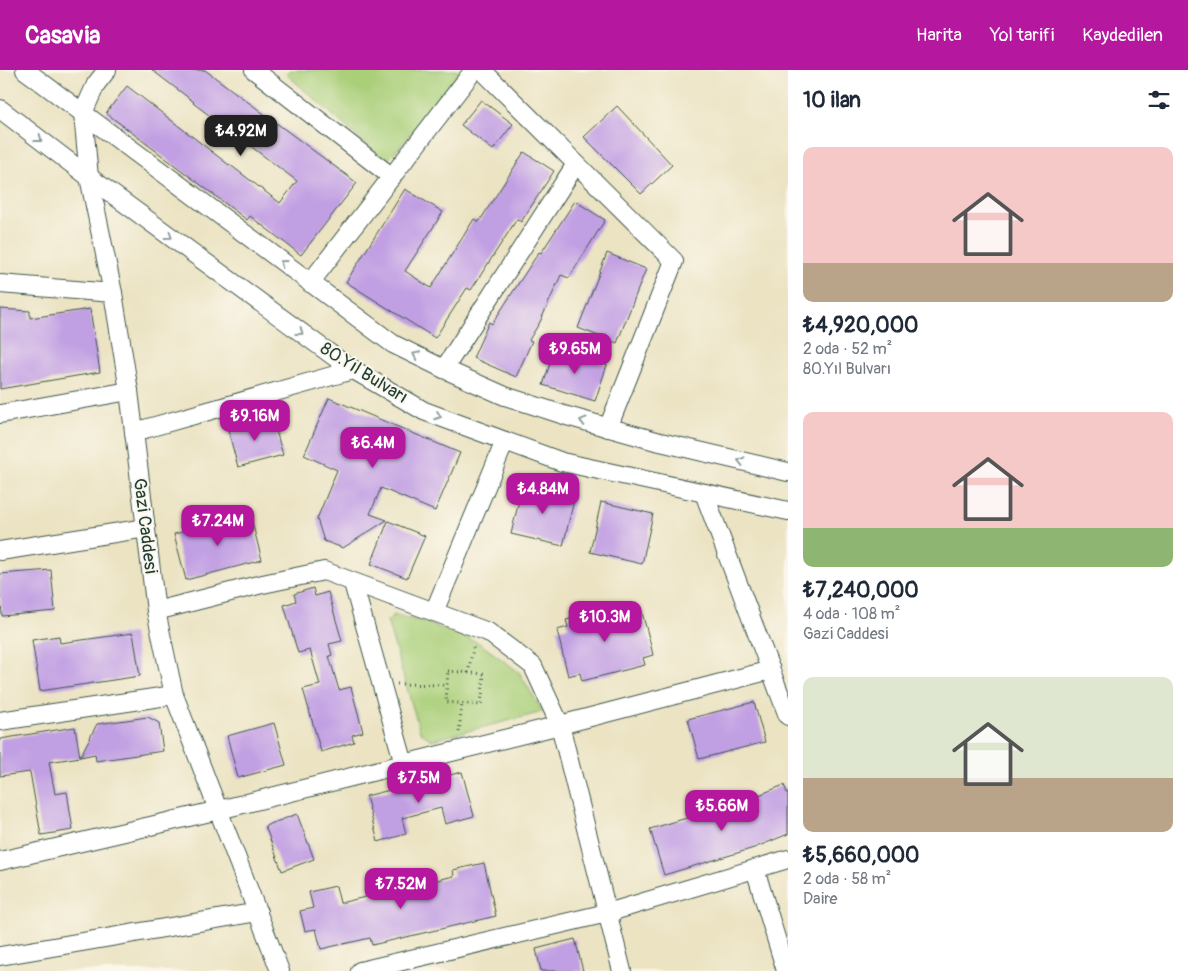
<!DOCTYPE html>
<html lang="tr">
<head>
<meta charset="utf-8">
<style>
	body { margin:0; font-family:Pangolin,sans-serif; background:#f2f2f3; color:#1f2937; height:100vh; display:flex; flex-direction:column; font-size:19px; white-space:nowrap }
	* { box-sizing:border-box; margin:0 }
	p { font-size:16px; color:#747a83 }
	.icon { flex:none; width:28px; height:28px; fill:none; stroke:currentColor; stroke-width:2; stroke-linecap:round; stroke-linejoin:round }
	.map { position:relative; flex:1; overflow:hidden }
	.details { display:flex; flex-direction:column; background:#fff; width:400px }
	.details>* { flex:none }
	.price { position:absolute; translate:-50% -42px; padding:0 11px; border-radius:10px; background:#b5179e; color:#fff; font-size:16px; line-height:32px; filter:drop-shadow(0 1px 2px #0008) }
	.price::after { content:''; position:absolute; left:50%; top:30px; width:15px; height:11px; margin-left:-8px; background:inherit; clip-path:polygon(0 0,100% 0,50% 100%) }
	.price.on { background:#222; color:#fff }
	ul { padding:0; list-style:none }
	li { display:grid; align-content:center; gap:10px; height:265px; padding:0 15px }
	li span { display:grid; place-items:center; height:155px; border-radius:10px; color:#555 }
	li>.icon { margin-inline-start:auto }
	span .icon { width:90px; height:90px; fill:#fffc; stroke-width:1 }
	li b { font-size:21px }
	h2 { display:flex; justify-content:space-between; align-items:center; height:60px; padding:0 15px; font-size:21px }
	header { display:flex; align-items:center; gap:30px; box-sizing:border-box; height:70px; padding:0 25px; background:#b5179e; color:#fff }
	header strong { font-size:24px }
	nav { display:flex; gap:28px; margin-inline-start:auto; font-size:18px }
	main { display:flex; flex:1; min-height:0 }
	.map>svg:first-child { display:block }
	.green { fill:#aacf79; stroke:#648656 }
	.building { fill:#c19fe3 }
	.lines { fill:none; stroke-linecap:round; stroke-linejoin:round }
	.minor-casing { stroke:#3e5649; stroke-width:20 }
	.path { stroke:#3e5649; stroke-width:3; stroke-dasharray:1 4; stroke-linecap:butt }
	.minor { stroke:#fff; stroke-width:18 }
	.oneway { stroke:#8f9e9a }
	.labels { text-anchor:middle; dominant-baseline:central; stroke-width:4; stroke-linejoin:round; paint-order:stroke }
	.street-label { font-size:18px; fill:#1f3d34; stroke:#fbf7ec }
</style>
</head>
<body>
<header>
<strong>Casavia</strong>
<nav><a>Harita</a><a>Yol tarifi</a><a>Kaydedilen</a></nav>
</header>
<main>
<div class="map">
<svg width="788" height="901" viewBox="0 0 788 901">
	<rect width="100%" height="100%" fill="#fbf7ec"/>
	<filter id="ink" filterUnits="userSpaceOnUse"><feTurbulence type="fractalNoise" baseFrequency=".02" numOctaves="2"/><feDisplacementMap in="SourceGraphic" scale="10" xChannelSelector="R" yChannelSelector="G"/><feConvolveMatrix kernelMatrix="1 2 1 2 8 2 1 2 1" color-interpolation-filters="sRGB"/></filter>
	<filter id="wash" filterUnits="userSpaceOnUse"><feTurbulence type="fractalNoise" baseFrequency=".0096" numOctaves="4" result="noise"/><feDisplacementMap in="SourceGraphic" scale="20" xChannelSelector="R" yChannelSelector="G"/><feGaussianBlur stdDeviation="1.12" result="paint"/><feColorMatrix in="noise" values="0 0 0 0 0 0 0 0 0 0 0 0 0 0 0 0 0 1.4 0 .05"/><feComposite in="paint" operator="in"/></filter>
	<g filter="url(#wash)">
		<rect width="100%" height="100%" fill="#ebe3c2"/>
		<g class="green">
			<polygon points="290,0 468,0 386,92 286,4"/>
			<polygon points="394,545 422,551 479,573 519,602 543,642 432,670 420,662 387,551"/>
		</g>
		<g id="blocks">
			<g class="building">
				<polygon points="152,0 205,0 357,113 301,185 250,146 247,150 106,43 127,16 229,95 229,94 280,133 297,111 193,33 194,32"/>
				<polygon points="481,30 513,54 493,80 461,55"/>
				<polygon points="617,36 672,95 641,124 584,67"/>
				<polygon points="524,82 554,101 521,152 517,149 471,220 467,218 435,268 346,212 405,119 443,142 405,201 431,218 474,149 479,152"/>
				<polygon points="575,131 605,150 569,208 561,205 540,252 529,270 532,271 516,307 473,288 489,252 492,254 539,182 541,183"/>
				<polygon points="607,183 646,199 617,273 578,258"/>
				<polygon points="0,239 30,241 30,248 90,239 100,302 0,319"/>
				<polygon points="555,278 607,295 595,331 543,315"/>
				<polygon points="329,328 460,383 435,441 381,418 370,444 387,450 343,478 324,471 317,449 337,400 304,385"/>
				<polygon points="272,347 283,385 238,397 228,360"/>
				<polygon points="523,414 575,426 563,476 511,464"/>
				<polygon points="601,432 653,444 642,494 590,482"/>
				<polygon points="250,444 262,490 186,510 174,464"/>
				<polygon points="388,451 425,466 407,508 371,494"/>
				<polygon points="51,500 55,541 2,546 0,523 0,504"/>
				<polygon points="313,518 315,526 328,522 342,571 329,574 332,585 329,586 339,620 351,617 363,662 352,665 354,672 321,682 303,619 320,615 310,580 298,583 284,535 296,531 294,524"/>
				<polygon points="629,534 631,542 641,539 649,568 653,585 643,588 645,595 582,611 580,603 568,606 557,560 568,557 566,550"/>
				<polygon points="133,563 140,606 40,621 32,570 59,566 60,573"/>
				<polygon points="754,632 765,672 699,689 688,649"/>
				<polygon points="148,647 159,653 163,681 96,691 95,684 80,687 97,654"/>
				<polygon points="274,653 286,695 238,708 227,666"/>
				<polygon points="75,657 80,687 49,692 55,724 67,722 73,760 41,765 30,702 0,706 0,669"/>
				<polygon points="462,702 474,746 445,754 441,738 402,748 406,764 378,772 366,726"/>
				<polygon points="784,715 788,725 788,764 754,778 664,805 650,759 720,738 721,740"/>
				<polygon points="297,744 314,789 282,801 265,756"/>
				<polygon points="484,793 496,846 372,875 370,868 321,879 316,859 305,861 300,841 313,838 309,822 336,816 340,833 454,806 453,800"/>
				<polygon points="575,869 583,901 541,901 536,879"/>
			</g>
		</g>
	</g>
	<g filter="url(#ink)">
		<use href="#blocks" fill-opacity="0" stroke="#3e5649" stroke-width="1"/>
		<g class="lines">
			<g class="minor-casing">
				<g id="minor">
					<polyline points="25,0 393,274 444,299 505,326 567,346 656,371 788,402"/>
					<polyline points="107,0 96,14 83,43 89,107 113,223 129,321 156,541 174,625 280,901"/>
					<polyline points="254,0 392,107"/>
					<polyline points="482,0 674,191 608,358"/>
					<polyline points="0,39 89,107 347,296 424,341 562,392 788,441"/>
					<polyline points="310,213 474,0"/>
					<polyline points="0,214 113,223"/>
					<polyline points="444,299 576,94"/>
					<polyline points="0,344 129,321"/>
					<polyline points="134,362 353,300"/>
					<polyline points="704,423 788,646"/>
					<polyline points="0,481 146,458"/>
					<polyline points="353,513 404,694"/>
					<polyline points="156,541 258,515 324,501 488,562 533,596 560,655 622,901"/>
					<polyline points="434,542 505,371"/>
					<polyline points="0,651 174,625"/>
					<polyline points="0,791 219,740 560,655 771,600"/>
					<polyline points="755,799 786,901"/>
					<polyline points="0,886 258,842"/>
					<polyline points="360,901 607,843 788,789"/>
				</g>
			</g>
			<g class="path">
				<polygon points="448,601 484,604 481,635 446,632"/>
				<polyline points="468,603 474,574"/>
				<polyline points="397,614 447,615"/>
				<polyline points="459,662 462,633"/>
			</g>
			<use href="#minor" class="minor"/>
		</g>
		<defs><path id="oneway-chevron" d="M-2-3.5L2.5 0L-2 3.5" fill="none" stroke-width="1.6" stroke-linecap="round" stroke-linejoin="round" transform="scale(1.25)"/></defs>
		<g class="oneway">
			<use href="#oneway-chevron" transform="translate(39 69) rotate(37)"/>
			<use href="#oneway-chevron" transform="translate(169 166) rotate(36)"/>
			<use href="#oneway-chevron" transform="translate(283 193) rotate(-144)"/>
			<use href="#oneway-chevron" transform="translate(300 262) rotate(36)"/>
			<use href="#oneway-chevron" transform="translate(416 285) rotate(-154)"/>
			<use href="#oneway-chevron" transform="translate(438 346) rotate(20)"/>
			<use href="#oneway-chevron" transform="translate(583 351) rotate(-165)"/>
			<use href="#oneway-chevron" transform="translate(741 391) rotate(-166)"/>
		</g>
	</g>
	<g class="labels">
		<g class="street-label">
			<text transform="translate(364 303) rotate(32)">80.Yıl Bulvarı</text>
			<text transform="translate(145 456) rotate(83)">Gazi Caddesi</text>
		</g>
	</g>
</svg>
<b class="price on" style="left:241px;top:87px">₺4.92M</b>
<b class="price" style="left:575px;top:305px">₺9.65M</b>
<b class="price" style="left:255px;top:372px">₺9.16M</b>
<b class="price" style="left:373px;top:399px">₺6.4M</b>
<b class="price" style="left:543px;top:445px">₺4.84M</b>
<b class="price" style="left:218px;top:477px">₺7.24M</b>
<b class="price" style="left:605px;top:573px">₺10.3M</b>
<b class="price" style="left:419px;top:734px">₺7.5M</b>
<b class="price" style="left:722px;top:762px">₺5.66M</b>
<b class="price" style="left:401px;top:840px">₺7.52M</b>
</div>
<section class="details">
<h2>10 ilan<svg class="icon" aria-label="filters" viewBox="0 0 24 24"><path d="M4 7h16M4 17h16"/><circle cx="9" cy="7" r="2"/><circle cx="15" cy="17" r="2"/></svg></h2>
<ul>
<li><span style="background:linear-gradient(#f6c9c9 75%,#b9a48a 0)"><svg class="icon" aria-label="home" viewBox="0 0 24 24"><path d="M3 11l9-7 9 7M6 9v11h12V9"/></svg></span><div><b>₺4,920,000</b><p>2 oda · 52 m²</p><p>80.Yıl Bulvarı</p></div></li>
<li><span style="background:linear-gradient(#f6c9c9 75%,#8fb573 0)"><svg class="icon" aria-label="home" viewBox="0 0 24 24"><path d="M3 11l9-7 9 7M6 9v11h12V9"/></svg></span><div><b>₺7,240,000</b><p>4 oda · 108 m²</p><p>Gazi Caddesi</p></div></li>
<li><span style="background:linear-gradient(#dfe7d0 65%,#b9a48a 0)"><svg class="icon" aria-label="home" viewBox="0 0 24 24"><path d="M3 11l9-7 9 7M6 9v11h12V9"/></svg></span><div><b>₺5,660,000</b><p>2 oda · 58 m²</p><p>Daire</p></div></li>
</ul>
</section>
</main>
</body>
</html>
